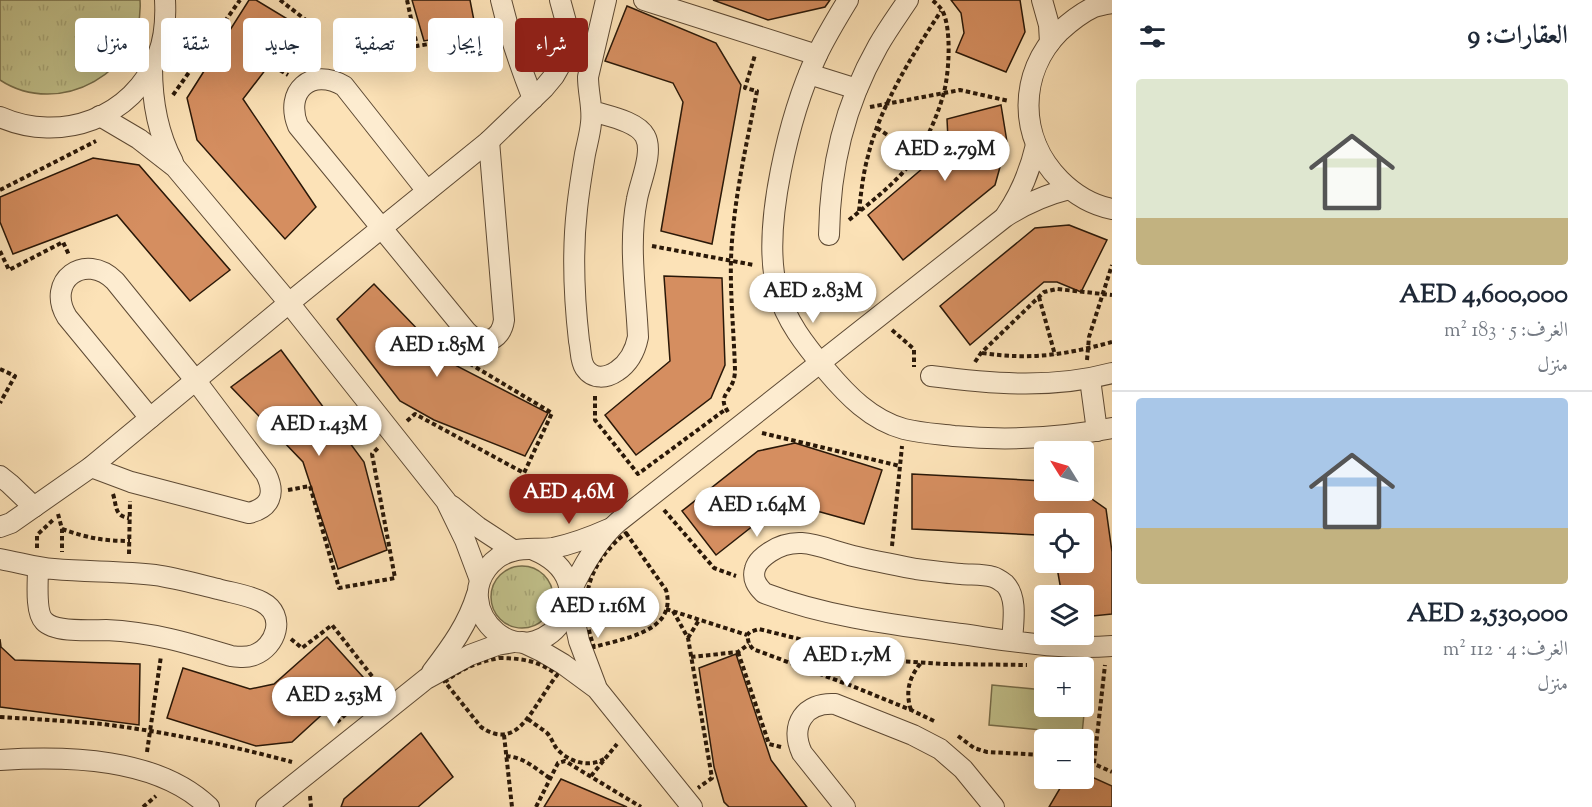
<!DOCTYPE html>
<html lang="ar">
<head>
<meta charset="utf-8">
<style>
	body { margin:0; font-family:"Sorts Mill Goudy",Amiri,serif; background:#f2f2f3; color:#1f2937; direction:rtl; height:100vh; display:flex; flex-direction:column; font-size:22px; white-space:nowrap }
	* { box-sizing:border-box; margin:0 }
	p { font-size:20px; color:#747a83 }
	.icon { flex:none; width:33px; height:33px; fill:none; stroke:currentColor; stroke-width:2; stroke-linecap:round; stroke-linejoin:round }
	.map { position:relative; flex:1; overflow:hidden; direction:ltr }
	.drawer { display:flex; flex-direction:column; background:#fff; width:480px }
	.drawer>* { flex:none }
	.banner { position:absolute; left:18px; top:18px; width:570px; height:54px; direction:rtl; display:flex; gap:12px }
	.needle { width:39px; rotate:307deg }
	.tools { position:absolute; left:1034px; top:441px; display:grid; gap:12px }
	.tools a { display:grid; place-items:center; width:60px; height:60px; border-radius:6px; background:#fff; box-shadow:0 6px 24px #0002; font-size:30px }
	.price { position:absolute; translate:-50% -51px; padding:0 14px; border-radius:21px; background:#fff; color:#222; font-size:20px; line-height:39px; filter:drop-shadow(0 2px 3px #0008) }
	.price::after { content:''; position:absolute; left:50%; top:36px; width:18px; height:14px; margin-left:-9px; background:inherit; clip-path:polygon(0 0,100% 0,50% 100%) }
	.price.on { background:#8f2418; color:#fff }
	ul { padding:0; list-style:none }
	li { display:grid; align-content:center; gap:12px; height:318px; padding:0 24px }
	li+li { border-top:2px solid #e0e1e3 }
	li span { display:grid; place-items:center; height:186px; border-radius:6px; color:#555 }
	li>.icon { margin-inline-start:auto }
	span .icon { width:108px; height:108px; fill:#fffc; stroke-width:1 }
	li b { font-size:26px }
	h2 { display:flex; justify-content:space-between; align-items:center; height:72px; padding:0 24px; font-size:26px }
	.tag { padding:0 21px; border-radius:6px; background:#fff; box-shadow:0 6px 24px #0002; font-size:21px; line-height:54px }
	.tag.on { background:#8f2418; color:#fff }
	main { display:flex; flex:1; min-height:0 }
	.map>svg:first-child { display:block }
	.grass { fill:url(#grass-tufts); stroke:#766d4a; stroke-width:1.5 }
	.park { fill:#c2c28c; stroke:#766d4a; stroke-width:1.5 }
	.building { fill:#d58e60; stroke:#2a1808; stroke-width:1.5 }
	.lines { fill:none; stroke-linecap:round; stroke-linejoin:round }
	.minor-casing { stroke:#5e4a34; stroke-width:22 }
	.path { stroke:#2a1808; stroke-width:4; stroke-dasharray:4.5 3; stroke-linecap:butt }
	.minor { stroke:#fdecd0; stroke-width:20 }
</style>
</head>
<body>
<main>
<section class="drawer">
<h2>العقارات: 9<svg class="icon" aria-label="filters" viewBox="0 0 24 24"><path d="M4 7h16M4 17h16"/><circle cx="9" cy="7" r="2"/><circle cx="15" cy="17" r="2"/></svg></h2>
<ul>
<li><span style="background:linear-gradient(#dfe7d0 75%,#c2b280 0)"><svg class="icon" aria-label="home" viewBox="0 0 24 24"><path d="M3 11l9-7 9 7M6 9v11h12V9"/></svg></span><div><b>AED 4,600,000</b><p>الغرف: 5 · 183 m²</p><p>منزل</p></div></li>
<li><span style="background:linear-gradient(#a9c7e8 70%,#c2b280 0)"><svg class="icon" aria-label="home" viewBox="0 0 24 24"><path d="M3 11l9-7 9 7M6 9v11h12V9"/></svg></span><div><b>AED 2,530,000</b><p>الغرف: 4 · 112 m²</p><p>منزل</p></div></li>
</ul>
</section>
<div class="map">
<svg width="1112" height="807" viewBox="0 0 1112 807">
	<defs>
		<pattern id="grass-tufts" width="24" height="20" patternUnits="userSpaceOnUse" patternTransform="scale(1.5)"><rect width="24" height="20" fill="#c2c28c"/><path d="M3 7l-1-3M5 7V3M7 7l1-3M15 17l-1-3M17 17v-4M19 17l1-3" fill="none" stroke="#a7a677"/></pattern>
	</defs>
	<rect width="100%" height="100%" fill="#fce2b7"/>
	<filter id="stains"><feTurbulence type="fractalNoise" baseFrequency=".00333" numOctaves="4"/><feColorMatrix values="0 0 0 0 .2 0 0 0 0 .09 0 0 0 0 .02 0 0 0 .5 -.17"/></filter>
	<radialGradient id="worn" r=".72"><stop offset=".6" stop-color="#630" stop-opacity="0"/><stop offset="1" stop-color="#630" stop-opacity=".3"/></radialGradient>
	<g class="grass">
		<path d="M 0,0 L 140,0 C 145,72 59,119 0,80 Z"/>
		<circle cx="522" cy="597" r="31"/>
	</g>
	<polygon class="park" points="992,685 1044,690 1044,706 1083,706 1083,693 1086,694 1082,734 989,725"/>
	<g class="building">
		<polygon points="249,0 256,0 299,26 243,99 316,207 285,239 197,140 187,98"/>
		<polygon points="412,0 470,0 476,31 424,41"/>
		<polygon points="713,0 830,0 825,7 768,20"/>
		<polygon points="951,0 1020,0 1025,32 1006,72 956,52 964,33 961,13"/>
		<polygon points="627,6 716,43 741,85 712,244 661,231 683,102 673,83 605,61"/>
		<polygon points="1001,105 1007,142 995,185 903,260 868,215 944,150 948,139 947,119"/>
		<polygon points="93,158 139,165 230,270 190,301 117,215 13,254 0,222 0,197"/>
		<polygon points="1069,225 1107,240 1081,292 1057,282 1044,282 970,345 940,306 1035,228"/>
		<polygon points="664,276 722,278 725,365 711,398 636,455 605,415 670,361"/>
		<polygon points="374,284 449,362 548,413 525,456 434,420 400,401 337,319"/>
		<polygon points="281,350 364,462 387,550 338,569 303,462 231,387"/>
		<polygon points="795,443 882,470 864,524 795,505 773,510 716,555 682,511 758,451"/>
		<polygon points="912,474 1044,481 1044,490 1079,490 1106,509 1112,552 1112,614 1083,617 1083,596 1062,596 1056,562 1083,562 1083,524 1044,524 1044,539 1037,535 912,529"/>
		<polygon points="327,637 363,677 292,742 256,746 167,718 183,668 250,689 274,684"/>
		<polygon points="0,639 1,647 15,660 140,664 139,725 0,707"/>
		<polygon points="736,654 771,760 807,807 729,807 724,802 714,767 699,668"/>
		<polygon points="421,733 453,777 418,807 341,807 344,799"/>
		<polygon points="1083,773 1112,786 1112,807 1049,807 1066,778 1083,778"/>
		<polygon points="561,779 627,807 544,807"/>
	</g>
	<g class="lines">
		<g class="minor-casing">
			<g id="minor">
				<path d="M 501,0 C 509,34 520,66 533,99"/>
				<polyline points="644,0 817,55"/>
				<path d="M 848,0 C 837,18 826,36 817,55 C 790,113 761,227 777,289 C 786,321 805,345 826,370 C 847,395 871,420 904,429 C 920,433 938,434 954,436 C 1007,441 1060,438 1112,428"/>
				<polyline points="1042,0 1049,25 1050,42"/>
				<path d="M 1112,3 C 1106,4 1100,5 1094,7 C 1081,13 1070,22 1060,31 C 1018,73 1018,138 1060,180 C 1074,194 1092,205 1112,209"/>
				<path d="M 152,67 C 152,100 157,132 173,162"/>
				<polyline points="809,74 857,89"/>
				<path d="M 592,111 C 607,116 637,121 645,136 C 654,152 640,182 637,199 C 628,244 636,292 638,337 C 635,352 629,363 617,371 C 607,378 593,380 585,368 C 580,361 581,349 579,341 C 574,297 572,253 577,209 C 579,190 582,172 585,154 C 587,144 590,134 591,123 C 593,108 588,93 588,77 L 606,0"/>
				<polyline points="100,116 139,139 175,167 289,303 446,501 465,540 480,580"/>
				<path d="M 0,117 C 61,144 133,118 158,55 C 165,37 166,19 165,0"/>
				<path d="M 427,191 L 344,86 C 311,67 284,91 298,126 L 466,331 C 481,347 501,342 504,320 L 489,141"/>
				<path d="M 1006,215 C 1021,193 1030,171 1036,145"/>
				<path d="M 829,235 C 830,167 844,106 878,46 C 887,30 898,15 908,0"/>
				<path d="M 931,376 C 992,384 1053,389 1112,373"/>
				<polyline points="1090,379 1097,431"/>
				<path d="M 91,467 L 131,482 L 249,513 C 270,508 276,494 266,474 L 196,381 L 115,281 C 85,251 45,281 67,317 L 150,418"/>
				<polyline points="0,476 10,484 34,507"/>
				<polyline points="452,506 478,527 513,550"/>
				<polyline points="0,527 11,523 91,467 289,303 489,141 544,88 554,76 562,62 566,47 568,34 566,22 560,0"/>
				<path d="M 534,550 C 611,582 548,672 497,633 C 486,624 479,613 478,598 C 476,577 492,556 513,551 C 525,547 540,550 553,548 C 573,544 591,537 609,529"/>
				<path d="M 0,559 C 18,562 36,568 54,569 C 88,572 122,571 155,575 C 176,578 197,584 218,589 C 232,593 249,595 262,602 C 287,615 276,647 254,655 C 246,658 239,657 231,656 C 188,643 152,632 106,630 C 91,630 55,633 44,621 C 35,612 38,581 38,568"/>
				<path d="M 570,593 C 582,568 597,540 618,522 L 1005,217 C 1025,204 1045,195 1069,189"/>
				<polyline points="570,600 579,641 596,686"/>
				<path d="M 1012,641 C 1013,623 1018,598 1005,584 C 1001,581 997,578 993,577 C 983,574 971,575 961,574 C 946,573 931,571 916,569 C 895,565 874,561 853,556 C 823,549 799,533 770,552 C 764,556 757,561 755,569 C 752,579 757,586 764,593 C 827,617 895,625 961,634 C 1012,641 1060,650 1112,646"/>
				<polyline points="522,642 541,651 563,664 597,689 692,807"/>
				<path d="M 432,672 C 451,647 468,624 477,594"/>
				<path d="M 0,760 C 67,756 157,757 209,807"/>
				<polyline points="266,807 426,679 470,655 497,645 514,642"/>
				<path d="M 845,807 L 802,753 C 789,725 805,702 835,704 L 913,735 L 940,749 L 963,769 L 994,807"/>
			</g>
		</g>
		<g class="path">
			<polyline points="280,0 311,24 278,69 288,75"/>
			<polyline points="407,0 417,46 490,34"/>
			<polyline points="173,95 240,0"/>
			<polyline points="870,107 960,90 1009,101"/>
			<polyline points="877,128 917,155"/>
			<polyline points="0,190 96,141"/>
			<path d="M 859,211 C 861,193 863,174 868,156 C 880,106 913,54 941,11"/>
			<path d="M 849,220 C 873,200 898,182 916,156 C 927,140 939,112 944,92 C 949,73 952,28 942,10 C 939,6 936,3 932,0"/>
			<polyline points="652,246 754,265"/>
			<polyline points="0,251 9,270 63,242 69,255"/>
			<polyline points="1039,297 1055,355"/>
			<polyline points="892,330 914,349 914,367"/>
			<path d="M 982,353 C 1032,360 1064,355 1112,342"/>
			<polyline points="1087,360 1089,337 1112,265"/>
			<polyline points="975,362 981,353 1044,292 1057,289 1112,295"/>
			<polyline points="0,369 15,376 0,403"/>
			<polyline points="595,396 595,420 638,474 726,409"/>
			<path d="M 728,412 C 719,398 726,396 732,384 C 734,380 735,375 735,370 C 734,334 730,295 731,259 C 733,202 746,147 757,91 L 745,88 L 755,55"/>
			<polyline points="407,421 415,414 524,473 552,413 457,356 462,350"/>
			<polyline points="762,433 900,466"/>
			<polyline points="288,490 310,486 339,588 395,578 372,454 379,447"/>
			<path d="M 113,494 C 117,506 114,516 129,518"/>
			<polyline points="664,510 714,568 736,576"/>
			<polyline points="58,514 62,529 62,552"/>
			<path d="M 62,529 C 88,538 103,541 130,541"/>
			<path d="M 626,533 L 666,590 C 678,632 621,639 594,647 C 577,601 588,563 626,533 Z"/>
			<polyline points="892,546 902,446"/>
			<polyline points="37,548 37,535 53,520"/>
			<polyline points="129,554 130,501"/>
			<polyline points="666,609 747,635"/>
			<polyline points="673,611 688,638 712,778 698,788"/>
			<polyline points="688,638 699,620"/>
			<polyline points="291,639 302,648 332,625 379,685 337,722"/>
			<polyline points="738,652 769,744 781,747"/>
			<polyline points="691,657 738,652 749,644"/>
			<path d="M 499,658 C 520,658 541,661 557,675 C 550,684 544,694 538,703 C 523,726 509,746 481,727 L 445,682 C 462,668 478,662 499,658 Z"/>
			<path d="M 911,710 C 905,692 909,677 921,663"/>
			<path d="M 0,717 C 34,719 68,721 102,724 C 166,732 229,745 292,762"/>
			<path d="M 528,719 C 534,724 541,728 547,733 C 552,738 553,744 557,749 C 569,762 589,768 604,759"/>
			<polyline points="934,721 911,710 852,686 753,649 749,644 747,635 750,632 759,629 883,660 944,664 1027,665"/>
			<polyline points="504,735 512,807"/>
			<polyline points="958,736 974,748 987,752 1044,755"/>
			<polyline points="147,752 161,656"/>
			<path d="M 506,756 C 524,757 536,769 551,779"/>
			<polyline points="1083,759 1112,772"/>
			<polyline points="1094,763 1105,665"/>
			<polyline points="591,776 617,744"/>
			<polyline points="310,796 311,807"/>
			<polyline points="143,807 156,796"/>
			<polyline points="536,807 558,763 565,761 641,807"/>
		</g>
		<use href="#minor" class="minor"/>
	</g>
	<rect width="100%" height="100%" filter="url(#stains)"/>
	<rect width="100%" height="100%" fill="url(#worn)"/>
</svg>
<div class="tools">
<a><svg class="needle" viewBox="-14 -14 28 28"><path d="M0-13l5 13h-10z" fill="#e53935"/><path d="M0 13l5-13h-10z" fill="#747a83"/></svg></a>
<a><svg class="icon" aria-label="locate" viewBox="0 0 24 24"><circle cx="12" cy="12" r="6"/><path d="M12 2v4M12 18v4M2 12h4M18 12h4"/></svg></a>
<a><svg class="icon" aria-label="layers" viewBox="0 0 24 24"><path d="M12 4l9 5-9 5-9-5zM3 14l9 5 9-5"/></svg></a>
<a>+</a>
<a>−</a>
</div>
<b class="price" style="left:945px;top:182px">AED 2.79M</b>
<b class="price" style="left:813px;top:324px">AED 2.83M</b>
<b class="price" style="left:437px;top:378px">AED 1.85M</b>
<b class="price" style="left:319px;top:457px">AED 1.43M</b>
<b class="price on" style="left:569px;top:525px">AED 4.6M</b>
<b class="price" style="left:757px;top:538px">AED 1.64M</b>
<b class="price" style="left:598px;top:639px">AED 1.16M</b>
<b class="price" style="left:847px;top:688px">AED 1.7M</b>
<b class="price" style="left:334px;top:728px">AED 2.53M</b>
<div class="banner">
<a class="tag on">شراء</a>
<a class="tag">إيجار</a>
<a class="tag">تصفية</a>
<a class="tag">جديد</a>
<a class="tag">شقة</a>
<a class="tag">منزل</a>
</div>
</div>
</main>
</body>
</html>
